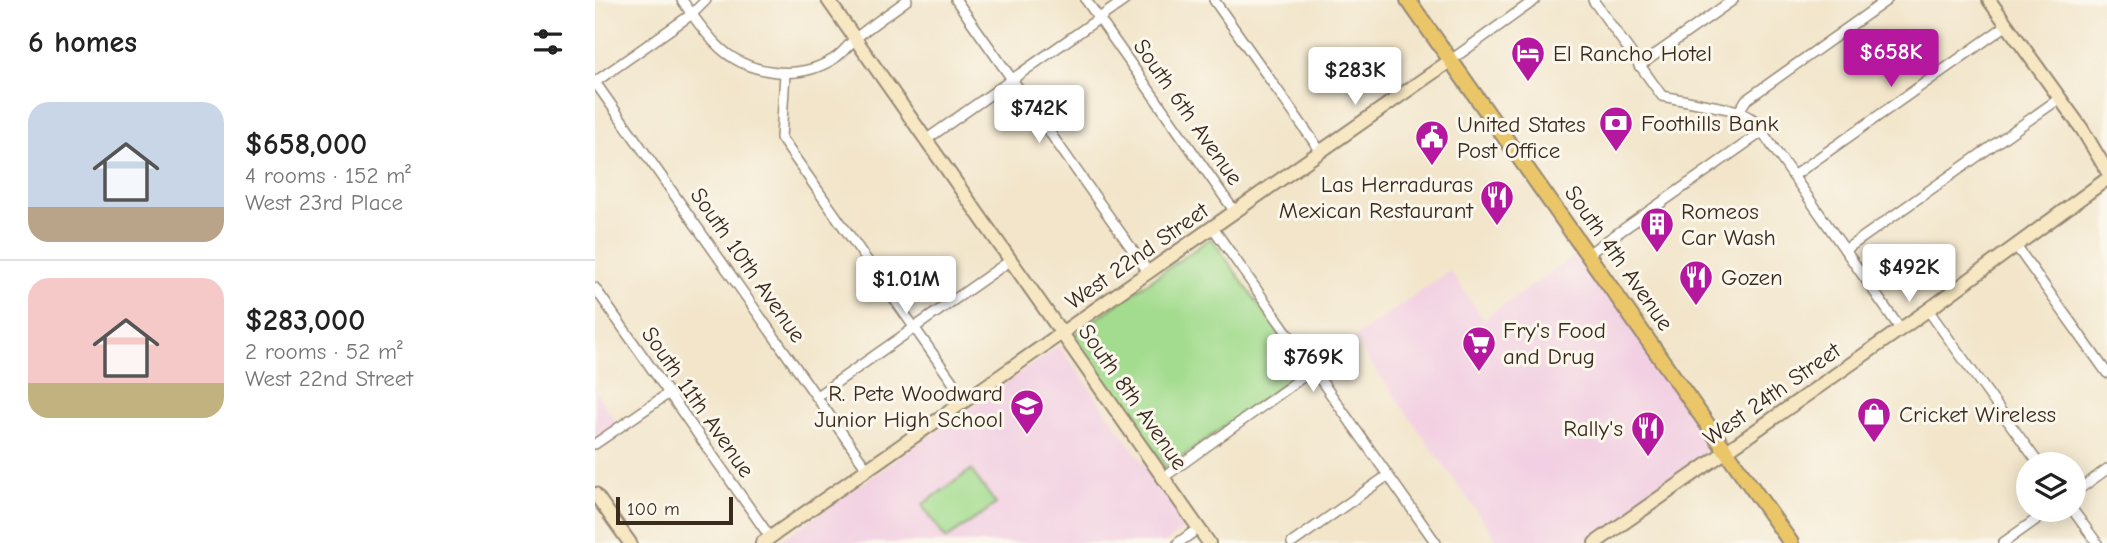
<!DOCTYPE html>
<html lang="en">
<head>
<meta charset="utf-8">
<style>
	body { margin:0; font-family:"Comic Neue",sans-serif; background:#f2f2f2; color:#222; height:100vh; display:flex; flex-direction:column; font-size:26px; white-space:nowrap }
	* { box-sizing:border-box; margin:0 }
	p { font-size:23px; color:#767676 }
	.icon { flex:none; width:38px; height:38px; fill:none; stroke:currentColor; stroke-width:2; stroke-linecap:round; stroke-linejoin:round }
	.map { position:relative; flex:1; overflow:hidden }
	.panel { display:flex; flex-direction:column; background:#fff; width:595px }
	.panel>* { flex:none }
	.controls { position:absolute; left:1421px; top:452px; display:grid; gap:14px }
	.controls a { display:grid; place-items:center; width:70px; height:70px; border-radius:50%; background:#fff; box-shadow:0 4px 18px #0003; font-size:35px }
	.scale { position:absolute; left:21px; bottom:18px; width:117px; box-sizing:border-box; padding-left:7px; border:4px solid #3b2a1e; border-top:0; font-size:19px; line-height:24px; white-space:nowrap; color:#3b2a1e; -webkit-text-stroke:5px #fbf7ec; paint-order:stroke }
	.price { position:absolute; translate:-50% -60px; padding:0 16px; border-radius:7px; background:#fff; color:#222; font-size:23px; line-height:46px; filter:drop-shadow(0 2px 4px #0008) }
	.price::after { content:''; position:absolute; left:50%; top:42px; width:21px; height:16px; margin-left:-10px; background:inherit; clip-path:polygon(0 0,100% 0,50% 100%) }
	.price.current { background:#b5179e; color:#fff }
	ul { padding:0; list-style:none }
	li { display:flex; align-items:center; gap:21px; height:175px; padding:0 28px }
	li+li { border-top:2px solid #e0e0e0 }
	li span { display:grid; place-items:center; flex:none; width:196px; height:140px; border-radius:21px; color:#555 }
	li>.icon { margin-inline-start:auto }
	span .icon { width:84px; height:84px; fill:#fffc; stroke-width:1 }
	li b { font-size:30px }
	h2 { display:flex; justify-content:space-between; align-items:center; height:84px; padding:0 28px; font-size:30px }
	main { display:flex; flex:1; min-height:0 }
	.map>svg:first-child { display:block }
	.built { fill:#f2cfe2 }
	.green { fill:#a3dc8e; stroke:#6f8356; stroke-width:2 }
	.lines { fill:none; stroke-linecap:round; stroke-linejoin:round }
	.street-casing { stroke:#968874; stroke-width:12 }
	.secondary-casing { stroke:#968874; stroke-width:16 }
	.primary-casing { stroke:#968874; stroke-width:18 }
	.street { stroke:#fff; stroke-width:9 }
	.secondary { stroke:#f7e8c3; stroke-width:12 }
	.primary { stroke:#ebc669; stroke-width:14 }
	.labels { text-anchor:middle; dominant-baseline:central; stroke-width:6; stroke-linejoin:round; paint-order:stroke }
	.poi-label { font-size:23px; fill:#3b2a1e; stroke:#fbf7ec; text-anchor:start }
	.street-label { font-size:23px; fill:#3b2a1e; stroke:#fbf7ec }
</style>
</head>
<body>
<main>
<section class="panel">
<h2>6 homes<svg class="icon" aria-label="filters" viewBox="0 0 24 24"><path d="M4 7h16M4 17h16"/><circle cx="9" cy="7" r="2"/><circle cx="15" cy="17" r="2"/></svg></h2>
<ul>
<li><span style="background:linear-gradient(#c9d6e8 75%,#b9a48a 0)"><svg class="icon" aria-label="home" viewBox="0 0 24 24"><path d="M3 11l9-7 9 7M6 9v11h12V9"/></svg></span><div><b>$658,000</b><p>4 rooms · 152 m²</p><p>West 23rd Place</p></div></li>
<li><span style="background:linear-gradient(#f6c9c9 75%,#c2b280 0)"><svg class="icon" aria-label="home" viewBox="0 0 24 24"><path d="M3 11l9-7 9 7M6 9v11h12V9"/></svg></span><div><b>$283,000</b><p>2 rooms · 52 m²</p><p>West 22nd Street</p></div></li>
</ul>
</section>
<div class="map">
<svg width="1512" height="543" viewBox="0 0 1512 543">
	<rect width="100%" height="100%" fill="#fbf7ec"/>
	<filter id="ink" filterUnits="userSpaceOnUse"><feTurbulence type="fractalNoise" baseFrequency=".0143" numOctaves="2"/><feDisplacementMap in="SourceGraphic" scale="14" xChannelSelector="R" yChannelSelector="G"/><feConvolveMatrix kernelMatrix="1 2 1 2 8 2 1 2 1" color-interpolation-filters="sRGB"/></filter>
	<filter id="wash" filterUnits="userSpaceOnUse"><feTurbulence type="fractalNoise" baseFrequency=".00686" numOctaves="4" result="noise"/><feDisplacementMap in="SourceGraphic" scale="28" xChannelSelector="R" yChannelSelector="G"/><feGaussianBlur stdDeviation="1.57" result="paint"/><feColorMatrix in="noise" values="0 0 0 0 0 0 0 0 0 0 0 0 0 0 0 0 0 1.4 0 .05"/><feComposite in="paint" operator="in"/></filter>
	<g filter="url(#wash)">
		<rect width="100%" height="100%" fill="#f2e5ca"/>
		<g class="built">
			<polygon points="989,249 1132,451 998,543 904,543 758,338 855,271 889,319"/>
			<polygon points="464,345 593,526 569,543 182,543"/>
			<polygon points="0,391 25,427 0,444"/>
		</g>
		<g class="green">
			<polygon points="616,238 710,369 571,468 477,336"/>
			<polygon points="376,470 401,504 351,539 327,505"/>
		</g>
	</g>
	<g filter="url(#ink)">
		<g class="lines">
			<g class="street-casing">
				<g id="street">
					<path d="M 87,0 C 97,15 108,30 120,43 C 150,75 204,82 240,58 C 248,53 253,45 260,39 C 276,25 295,13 312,0"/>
					<polyline points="361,0 554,273"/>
					<polyline points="491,0 640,212"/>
					<polyline points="619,0 726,152"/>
					<polyline points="998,0 1067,96 1144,111 1159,120 1306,330"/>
					<polyline points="856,60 940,0"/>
					<polyline points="1044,66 1138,0"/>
					<polyline points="190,73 186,138 371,401"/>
					<polyline points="0,82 273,470"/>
					<polyline points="0,82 97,14 111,0"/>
					<polyline points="1144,111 1151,100 1292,0"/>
					<polyline points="332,139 530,0"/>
					<polyline points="1198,176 1412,25"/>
					<polyline points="618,228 841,543"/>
					<polyline points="1421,246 1512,373"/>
					<polyline points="1250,250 1465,98"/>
					<polyline points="993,254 1167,132"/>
					<polyline points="0,288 175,537"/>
					<polyline points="1333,310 1444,464"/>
					<polyline points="222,396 416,260"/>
					<polyline points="0,444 74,393"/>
					<polyline points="569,477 719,369"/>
					<polyline points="1479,493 1512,469"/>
					<polyline points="1477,509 1502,543"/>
					<polyline points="583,543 604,528"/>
					<polyline points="697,543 792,476"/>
					<polyline points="1408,543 1456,509"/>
				</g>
			</g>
			<g class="secondary-casing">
				<g id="secondary">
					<polyline points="233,0 614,543"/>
					<polyline points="1394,0 1487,129 1512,171"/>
					<polyline points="0,494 35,543"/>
					<polyline points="167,543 856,60"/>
					<polyline points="1000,543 1333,310 1512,179"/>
				</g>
			</g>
			<g class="primary-casing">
				<polyline id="primary" points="813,0 1196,543"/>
			</g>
			<use href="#street" class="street"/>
			<use href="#secondary" class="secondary"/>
			<use href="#primary" class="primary"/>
		</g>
	</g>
	<defs>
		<g id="hotel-pin" transform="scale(1.75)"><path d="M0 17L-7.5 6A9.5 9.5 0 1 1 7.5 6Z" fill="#b5179e" stroke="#fbf7ec"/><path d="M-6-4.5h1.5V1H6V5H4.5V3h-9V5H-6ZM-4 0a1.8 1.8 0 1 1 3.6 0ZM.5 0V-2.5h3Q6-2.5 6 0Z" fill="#fff"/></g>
		<g id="bank-pin" transform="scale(1.75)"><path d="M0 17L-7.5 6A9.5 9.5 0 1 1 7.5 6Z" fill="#b5179e" stroke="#fbf7ec"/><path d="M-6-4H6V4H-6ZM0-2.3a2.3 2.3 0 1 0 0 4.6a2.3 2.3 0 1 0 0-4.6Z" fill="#fff"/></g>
		<g id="civic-pin" transform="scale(1.75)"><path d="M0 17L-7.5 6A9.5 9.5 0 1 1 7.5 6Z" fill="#b5179e" stroke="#fbf7ec"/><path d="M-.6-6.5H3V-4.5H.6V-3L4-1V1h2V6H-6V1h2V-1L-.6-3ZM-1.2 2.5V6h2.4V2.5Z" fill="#fff"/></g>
		<g id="restaurant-pin" transform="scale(1.75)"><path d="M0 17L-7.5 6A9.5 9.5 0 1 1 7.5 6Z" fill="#b5179e" stroke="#fbf7ec"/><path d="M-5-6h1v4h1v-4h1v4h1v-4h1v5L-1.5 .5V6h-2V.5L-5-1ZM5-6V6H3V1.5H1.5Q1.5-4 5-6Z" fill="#fff"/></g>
		<g id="building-pin" transform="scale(1.75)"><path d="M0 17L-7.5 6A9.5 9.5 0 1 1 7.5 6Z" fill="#b5179e" stroke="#fbf7ec"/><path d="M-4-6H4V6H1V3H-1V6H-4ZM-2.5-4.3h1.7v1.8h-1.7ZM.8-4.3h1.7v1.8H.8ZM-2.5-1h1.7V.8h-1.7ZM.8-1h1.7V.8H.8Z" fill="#fff"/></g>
		<g id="supermarket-pin" transform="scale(1.75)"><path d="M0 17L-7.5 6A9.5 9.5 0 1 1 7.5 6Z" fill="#b5179e" stroke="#fbf7ec"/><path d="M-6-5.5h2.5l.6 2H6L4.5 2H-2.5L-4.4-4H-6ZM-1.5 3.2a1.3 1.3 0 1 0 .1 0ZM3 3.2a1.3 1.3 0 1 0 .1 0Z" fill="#fff"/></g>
		<g id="school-pin" transform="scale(1.75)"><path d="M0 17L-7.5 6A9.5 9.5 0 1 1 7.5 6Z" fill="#b5179e" stroke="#fbf7ec"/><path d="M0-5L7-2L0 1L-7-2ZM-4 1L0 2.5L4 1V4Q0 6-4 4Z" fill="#fff"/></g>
		<g id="shop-pin" transform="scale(1.75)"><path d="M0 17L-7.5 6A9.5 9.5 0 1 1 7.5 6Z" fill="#b5179e" stroke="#fbf7ec"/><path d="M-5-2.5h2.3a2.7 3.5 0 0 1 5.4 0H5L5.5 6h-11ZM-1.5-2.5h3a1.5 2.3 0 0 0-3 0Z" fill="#fff"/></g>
	</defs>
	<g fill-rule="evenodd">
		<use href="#hotel-pin" x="933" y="53"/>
		<use href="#bank-pin" x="1021" y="123"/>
		<use href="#civic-pin" x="837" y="137"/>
		<use href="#restaurant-pin" x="902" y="197"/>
		<use href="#building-pin" x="1062" y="224"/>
		<use href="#restaurant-pin" x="1101" y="277"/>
		<use href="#supermarket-pin" x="884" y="343"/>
		<use href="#school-pin" x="432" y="406"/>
		<use href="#shop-pin" x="1279" y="414"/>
		<use href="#restaurant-pin" x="1053" y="428"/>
	</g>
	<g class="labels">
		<g class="poi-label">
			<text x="958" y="53">El Rancho Hotel</text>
			<text x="1046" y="123">Foothills Bank</text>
			<text x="862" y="124">United States<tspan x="862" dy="26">Post Office</tspan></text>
			<text x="878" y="184" text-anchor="end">Las Herraduras<tspan x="878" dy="26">Mexican Restaurant</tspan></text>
			<text x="1086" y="211">Romeos<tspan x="1086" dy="26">Car Wash</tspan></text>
			<text x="1126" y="277">Gozen</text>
			<text x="908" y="330">Fry's Food<tspan x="908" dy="26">and Drug</tspan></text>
			<text x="408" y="393" text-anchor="end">R. Pete Woodward<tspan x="408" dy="26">Junior High School</tspan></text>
			<text x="1304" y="414">Cricket Wireless</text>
			<text x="1028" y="428" text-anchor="end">Rally's</text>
		</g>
		<g class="street-label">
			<text transform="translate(593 112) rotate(55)">South 6th Avenue</text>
			<text transform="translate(542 256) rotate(-35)">West 22nd Street</text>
			<text transform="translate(1024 258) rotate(55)">South 4th Avenue</text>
			<text transform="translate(153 265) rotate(55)">South 10th Avenue</text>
			<text transform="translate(1177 394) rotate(-35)">West 24th Street</text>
			<text transform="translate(538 397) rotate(55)">South 8th Avenue</text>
			<text transform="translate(103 402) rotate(55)">South 11th Avenue</text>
		</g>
	</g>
</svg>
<div class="controls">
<a><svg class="icon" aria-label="layers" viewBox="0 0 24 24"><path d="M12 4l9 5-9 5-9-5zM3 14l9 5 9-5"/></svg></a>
</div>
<div class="scale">100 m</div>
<b class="price current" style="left:1296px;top:89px">$658K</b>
<b class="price" style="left:760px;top:107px">$283K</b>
<b class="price" style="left:444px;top:145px">$742K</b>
<b class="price" style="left:1314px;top:304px">$492K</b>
<b class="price" style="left:311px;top:316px">$1.01M</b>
<b class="price" style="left:718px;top:394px">$769K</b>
</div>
</main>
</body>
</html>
